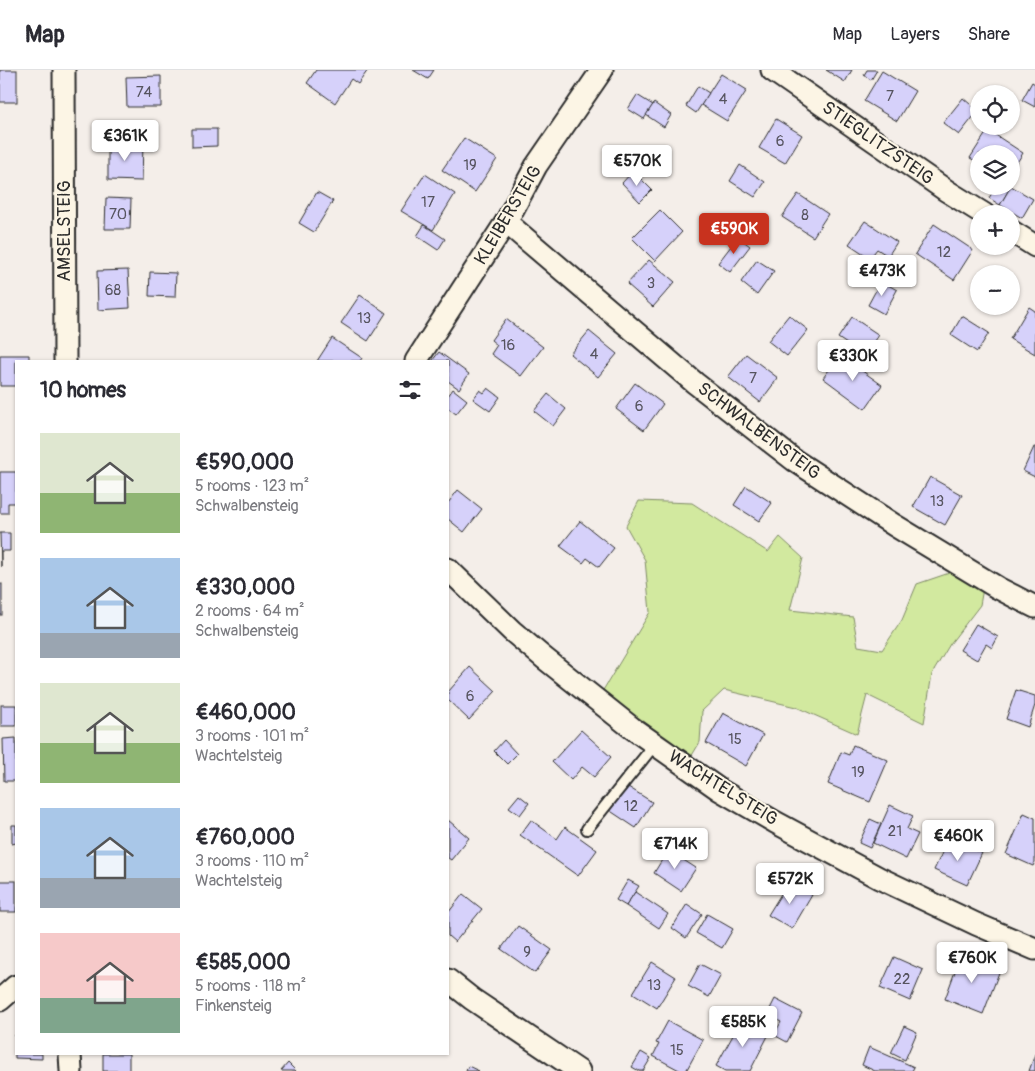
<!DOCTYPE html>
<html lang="en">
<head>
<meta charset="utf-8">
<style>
	body { margin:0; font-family:Pangolin,sans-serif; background:#f7f7f7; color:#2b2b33; height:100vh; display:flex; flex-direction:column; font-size:19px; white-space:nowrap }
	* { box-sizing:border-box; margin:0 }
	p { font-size:16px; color:#7c7c81 }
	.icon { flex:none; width:28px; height:28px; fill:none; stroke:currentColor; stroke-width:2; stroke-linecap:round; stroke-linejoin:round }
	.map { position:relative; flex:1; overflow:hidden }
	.details { position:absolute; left:15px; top:290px; width:434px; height:695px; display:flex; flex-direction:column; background:#fff; border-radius:0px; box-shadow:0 1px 4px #0004 }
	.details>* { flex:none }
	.buttons { position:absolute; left:970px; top:15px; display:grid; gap:10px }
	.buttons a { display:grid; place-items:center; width:50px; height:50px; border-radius:50%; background:#fff; box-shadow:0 1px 4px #0004; font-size:25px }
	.price { position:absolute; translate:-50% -42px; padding:0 11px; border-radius:5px; background:#fff; color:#222; font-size:16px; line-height:32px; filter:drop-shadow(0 1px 2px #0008) }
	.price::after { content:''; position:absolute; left:50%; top:30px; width:15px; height:11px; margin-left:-8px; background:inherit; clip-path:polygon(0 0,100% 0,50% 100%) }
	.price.current { background:#c8321e; color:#fff }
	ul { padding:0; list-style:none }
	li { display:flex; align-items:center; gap:15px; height:125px; padding:0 25px }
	li span { display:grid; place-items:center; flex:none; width:140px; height:100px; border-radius:0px; color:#555 }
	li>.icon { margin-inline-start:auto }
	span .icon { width:60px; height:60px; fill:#fffc; stroke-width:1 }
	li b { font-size:21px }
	h2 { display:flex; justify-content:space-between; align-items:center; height:60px; padding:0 25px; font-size:21px }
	header { display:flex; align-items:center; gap:30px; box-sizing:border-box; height:70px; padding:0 25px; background:#fff; border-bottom:1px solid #e1e1e2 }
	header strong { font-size:24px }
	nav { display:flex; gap:28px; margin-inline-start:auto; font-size:18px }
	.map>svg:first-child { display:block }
	.green { fill:#d2e99f; stroke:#7e8a65 }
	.building { fill:#d6d1fa; stroke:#2b2b2b }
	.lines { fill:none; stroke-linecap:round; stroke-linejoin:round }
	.lane-casing { stroke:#2b2b2b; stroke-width:14 }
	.street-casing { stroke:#2b2b2b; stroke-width:25 }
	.lane { stroke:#fcf5e5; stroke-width:10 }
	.street { stroke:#fcf5e5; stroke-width:21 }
	.labels { text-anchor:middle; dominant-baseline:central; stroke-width:4; stroke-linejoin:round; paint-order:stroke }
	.number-label { font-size:15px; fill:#56545f }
	.street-label { font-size:18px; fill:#2b2b2b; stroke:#fcf5e5 }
</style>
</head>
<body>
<header>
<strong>Map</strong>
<nav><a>Map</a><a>Layers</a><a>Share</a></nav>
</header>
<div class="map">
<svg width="1035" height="1001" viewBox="0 0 1035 1001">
	<rect width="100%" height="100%" fill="#f4eee9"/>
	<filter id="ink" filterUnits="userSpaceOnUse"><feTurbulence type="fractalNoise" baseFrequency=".02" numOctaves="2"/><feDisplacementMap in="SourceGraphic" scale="10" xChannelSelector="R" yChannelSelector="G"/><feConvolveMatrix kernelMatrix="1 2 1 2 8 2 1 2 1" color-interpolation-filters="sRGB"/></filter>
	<g filter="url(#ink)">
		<polygon class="green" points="639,431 692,433 768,482 780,467 803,488 790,540 853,547 858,576 882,580 902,550 917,514 961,499 984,513 980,535 950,574 932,604 924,653 867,625 857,664 796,637 724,620 702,641 700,672 688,692 599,627 650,542 645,490 626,456"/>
		<g class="building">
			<rect x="0" y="0" width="17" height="32"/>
			<polygon points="316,0 368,0 358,14 351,9 335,33 307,13"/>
			<polygon points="413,0 434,0 428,9"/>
			<polygon points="826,0 852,0 845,12"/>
			<polygon points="867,0 877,0 871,10 864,5"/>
			<polygon points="882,1 915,21 897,51 864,31"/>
			<polygon points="721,4 747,20 727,51 701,35"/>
			<polygon points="161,6 161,37 127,37 126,7"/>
			<polygon points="1032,12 1035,14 1035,37 1022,30"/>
			<polygon points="698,16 709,23 696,43 686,36"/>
			<polygon points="637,25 653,35 644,49 628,39"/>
			<polygon points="963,28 978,41 959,65 943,53"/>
			<polygon points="654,33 671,45 664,57 646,45"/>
			<polygon points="776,49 802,65 785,93 759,78"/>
			<polygon points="192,59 217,59 217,76 192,77"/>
			<polygon points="988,60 1023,83 1011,102 1011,84 979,84 979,93 970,88"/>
			<polygon points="464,68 497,89 475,122 442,100"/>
			<polygon points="108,73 143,73 142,111 108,110"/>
			<polygon points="740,95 765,112 755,127 730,111"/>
			<polygon points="633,101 652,120 640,132 622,113"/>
			<polygon points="425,104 455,124 433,160 401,141"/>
			<polygon points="996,116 1011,116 1000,135 989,128"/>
			<polygon points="1011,116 1033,129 1022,148 1000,135"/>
			<polygon points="317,122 333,131 314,162 299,153"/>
			<polygon points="798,124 828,144 813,167 782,147"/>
			<polygon points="106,128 131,129 130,159 105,159"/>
			<polygon points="660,140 682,162 655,191 632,168"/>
			<polygon points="865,151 897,172 888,186 877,179 870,188 849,174"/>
			<polygon points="934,154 973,180 954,210 915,184"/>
			<polygon points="424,155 445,169 438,180 417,166"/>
			<polygon points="738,167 750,176 730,202 718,193"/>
			<polygon points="649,190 675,212 653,237 627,214"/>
			<polygon points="757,190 774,201 757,225 741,212"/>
			<polygon points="128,200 130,238 98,240 97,201"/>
			<polygon points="150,202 176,203 175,227 149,226"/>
			<polygon points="881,211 897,220 884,244 868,235"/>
			<polygon points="360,225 386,243 368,271 341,253"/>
			<polygon points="1029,237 1035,241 1035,284 1010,269"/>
			<polygon points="789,245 808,260 787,286 768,271"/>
			<polygon points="962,246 989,263 977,282 951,265"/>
			<polygon points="852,247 879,265 865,286 838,268"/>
			<polygon points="506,249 543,277 521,306 491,284 497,275 491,270"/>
			<polygon points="589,261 617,284 598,307 570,284"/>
			<polygon points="332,268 362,288 360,291 317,291"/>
			<polygon points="439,282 469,304 459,319 448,311 448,291 432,291"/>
			<polygon points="746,284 778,308 760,332 728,307"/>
			<polygon points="0,285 29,285 29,291 16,291 16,316 0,316"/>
			<polygon points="840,285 882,315 865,339 823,308"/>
			<polygon points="635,313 663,334 644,360 616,339"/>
			<polygon points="488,318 500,327 490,341 473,329 480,320 484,323"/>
			<polygon points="453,319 467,330 456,344 448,338 448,326"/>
			<polygon points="548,324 566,339 553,356 534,341"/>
			<polygon points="1034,377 1035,377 1035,407 1023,401"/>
			<polygon points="0,402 16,402 16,433 8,433 8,443 0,443"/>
			<polygon points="930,407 962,425 945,455 913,437"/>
			<polygon points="746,416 772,433 759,451 734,435"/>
			<polygon points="458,420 482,439 464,462 448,449 448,433"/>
			<polygon points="580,451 614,478 599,497 587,488 583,493 560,476"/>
			<polygon points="0,463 10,463 10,481 1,481 1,497"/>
			<rect x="0" y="514" width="2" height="31"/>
			<polygon points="976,554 998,567 992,578 986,574 977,590 960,580"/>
			<polygon points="470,597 496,621 469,650 448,630 448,622"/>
			<polygon points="1016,620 1035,626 1035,635 1028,657 1006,649"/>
			<rect x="1" y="635" width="15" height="21"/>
			<polygon points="723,643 763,665 746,696 706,673"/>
			<polygon points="581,660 611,687 594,707 582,697 571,710 552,692"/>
			<polygon points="16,668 16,711 4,711 3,669"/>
			<polygon points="504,670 517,684 507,694 494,681"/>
			<polygon points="853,675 888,690 870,732 828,714 841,682 849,685"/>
			<polygon points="625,715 652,732 636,758 609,740"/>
			<polygon points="519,725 529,733 520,745 509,737"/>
			<polygon points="890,735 913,746 907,759 918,764 906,789 873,773"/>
			<polygon points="1024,743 1035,748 1035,792 1033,796 1006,784"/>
			<polygon points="870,749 881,754 870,778 859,773"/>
			<polygon points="448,750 469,768 451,790 448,788"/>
			<polygon points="531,750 557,769 565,757 597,780 578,806 520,765"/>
			<polygon points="12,755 16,755 16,773 12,774"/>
			<polygon points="949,768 982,783 967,815 934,800"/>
			<polygon points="668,780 696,798 681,821 654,803"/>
			<polygon points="628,810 639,816 626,836 616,830"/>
			<rect x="0" y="811" width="16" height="31"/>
			<polygon points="789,811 812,825 792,859 768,845"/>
			<polygon points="635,822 668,844 659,858 626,836"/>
			<polygon points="463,824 482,839 455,872 448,866 448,843"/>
			<polygon points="687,834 702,844 686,868 672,858"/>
			<polygon points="707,844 733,859 722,878 696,863"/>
			<polygon points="518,856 552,880 535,903 501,879"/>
			<polygon points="961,885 1000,900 983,944 945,929"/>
			<polygon points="894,887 923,900 910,931 880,918"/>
			<polygon points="652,892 676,907 657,938 633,923"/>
			<polygon points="700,894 721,905 709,927 688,916"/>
			<polygon points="775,929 802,943 787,972 774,965 781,952 767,945"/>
			<polygon points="742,949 769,964 750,1001 725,1001 716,996"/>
			<polygon points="668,951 703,970 686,1001 681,1001 653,986 659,974 656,973"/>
			<polygon points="904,956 917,962 905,990 891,983"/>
			<polygon points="15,965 16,984 42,984 42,989 15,988"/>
			<polygon points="869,977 914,997 912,1001 875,1001 862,995"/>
			<polygon points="641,982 651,988 643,1001 639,1001 632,997"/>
			<rect x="103" y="984" width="26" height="17"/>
			<polygon points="1035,984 1035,1001 1029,1001"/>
			<polygon points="288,993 296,1001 281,1001"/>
			<polygon points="468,996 479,1001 466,1001"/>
		</g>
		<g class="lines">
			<g class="lane-casing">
				<polyline id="lane" points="587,759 655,674"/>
			</g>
			<g class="street-casing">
				<g id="street">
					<polyline points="64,0 65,291"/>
					<polyline points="772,0 947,121 984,144"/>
					<polyline points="506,152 695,313 794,390 894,455 998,518 1035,537"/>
					<polyline points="1011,161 1035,176"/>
					<polyline points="416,291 506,152 536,96 602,0"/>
					<polyline points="448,499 512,561 544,588 632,658 720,720 775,752 879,808 976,854 1035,879"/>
					<polyline points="448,910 472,929 579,1001"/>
					<polyline points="0,930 16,916"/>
					<polyline points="70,984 71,1001"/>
				</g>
			</g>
			<use href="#lane" class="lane"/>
			<use href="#street" class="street"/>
		</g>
	</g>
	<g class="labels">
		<g class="number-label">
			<text x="144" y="22">74</text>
			<text x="890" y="26">7</text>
			<text x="723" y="29">4</text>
			<text x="780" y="71">6</text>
			<text x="470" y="95">19</text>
			<text x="428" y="132">17</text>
			<text x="118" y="144">70</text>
			<text x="805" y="145">8</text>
			<text x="944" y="182">12</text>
			<text x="651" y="213">3</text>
			<text x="113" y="220">68</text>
			<text x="364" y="248">13</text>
			<text x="508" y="275">16</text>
			<text x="594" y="284">4</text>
			<text x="753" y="308">7</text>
			<text x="639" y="336">6</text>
			<text x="937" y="431">13</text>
			<text x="470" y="626">6</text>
			<text x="735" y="669">15</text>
			<text x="858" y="702">19</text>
			<text x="631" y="736">12</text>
			<text x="895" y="761">21</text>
			<text x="527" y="882">9</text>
			<text x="902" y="909">22</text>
			<text x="654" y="915">13</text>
			<text x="677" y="980">15</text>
		</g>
		<g class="street-label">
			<text transform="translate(878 73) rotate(35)">STIEGLITZSTEIG</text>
			<text transform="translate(508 145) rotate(-59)">KLEIBERSTEIG</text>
			<text transform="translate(64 161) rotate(-90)">AMSELSTEIG</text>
			<text transform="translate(759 361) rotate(37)">SCHWALBENSTEIG</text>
			<text transform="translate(723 718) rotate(32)">WACHTELSTEIG</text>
		</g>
	</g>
</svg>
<div class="buttons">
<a><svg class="icon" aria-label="locate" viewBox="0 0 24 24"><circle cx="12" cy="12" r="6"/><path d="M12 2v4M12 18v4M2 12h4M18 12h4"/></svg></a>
<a><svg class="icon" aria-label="layers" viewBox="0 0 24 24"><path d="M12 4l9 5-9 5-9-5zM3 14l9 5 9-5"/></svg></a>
<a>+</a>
<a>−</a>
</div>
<b class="price" style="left:125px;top:92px">€361K</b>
<b class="price" style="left:637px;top:117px">€570K</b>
<b class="price current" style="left:734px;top:185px">€590K</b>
<b class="price" style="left:882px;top:227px">€473K</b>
<b class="price" style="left:853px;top:312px">€330K</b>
<b class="price" style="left:958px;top:792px">€460K</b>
<b class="price" style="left:675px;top:800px">€714K</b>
<b class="price" style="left:790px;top:835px">€572K</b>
<b class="price" style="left:972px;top:914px">€760K</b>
<b class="price" style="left:743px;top:978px">€585K</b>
<section class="details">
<h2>10 homes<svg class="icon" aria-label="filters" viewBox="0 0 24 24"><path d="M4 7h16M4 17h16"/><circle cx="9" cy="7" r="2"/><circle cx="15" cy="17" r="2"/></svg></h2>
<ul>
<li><span style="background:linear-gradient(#dfe7d0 60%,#8fb573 0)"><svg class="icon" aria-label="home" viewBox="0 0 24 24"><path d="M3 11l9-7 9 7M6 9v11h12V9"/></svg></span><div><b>€590,000</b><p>5 rooms · 123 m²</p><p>Schwalbensteig</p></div></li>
<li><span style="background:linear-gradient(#a9c7e8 75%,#9aa5b1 0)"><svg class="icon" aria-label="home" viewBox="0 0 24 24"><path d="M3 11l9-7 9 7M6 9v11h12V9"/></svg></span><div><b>€330,000</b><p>2 rooms · 64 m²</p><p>Schwalbensteig</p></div></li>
<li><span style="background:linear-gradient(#dfe7d0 60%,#8fb573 0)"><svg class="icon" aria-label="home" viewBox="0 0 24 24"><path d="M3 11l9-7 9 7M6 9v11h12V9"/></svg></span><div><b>€460,000</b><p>3 rooms · 101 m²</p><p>Wachtelsteig</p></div></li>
<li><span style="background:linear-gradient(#a9c7e8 70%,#9aa5b1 0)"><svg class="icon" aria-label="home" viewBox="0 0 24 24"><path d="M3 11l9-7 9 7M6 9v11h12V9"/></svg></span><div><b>€760,000</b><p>3 rooms · 110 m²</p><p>Wachtelsteig</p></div></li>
<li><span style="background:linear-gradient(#f6c9c9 65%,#7fa58c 0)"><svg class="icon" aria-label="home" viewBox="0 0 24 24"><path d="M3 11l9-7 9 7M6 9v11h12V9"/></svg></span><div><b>€585,000</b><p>5 rooms · 118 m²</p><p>Finkensteig</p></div></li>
</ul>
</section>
</div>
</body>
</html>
